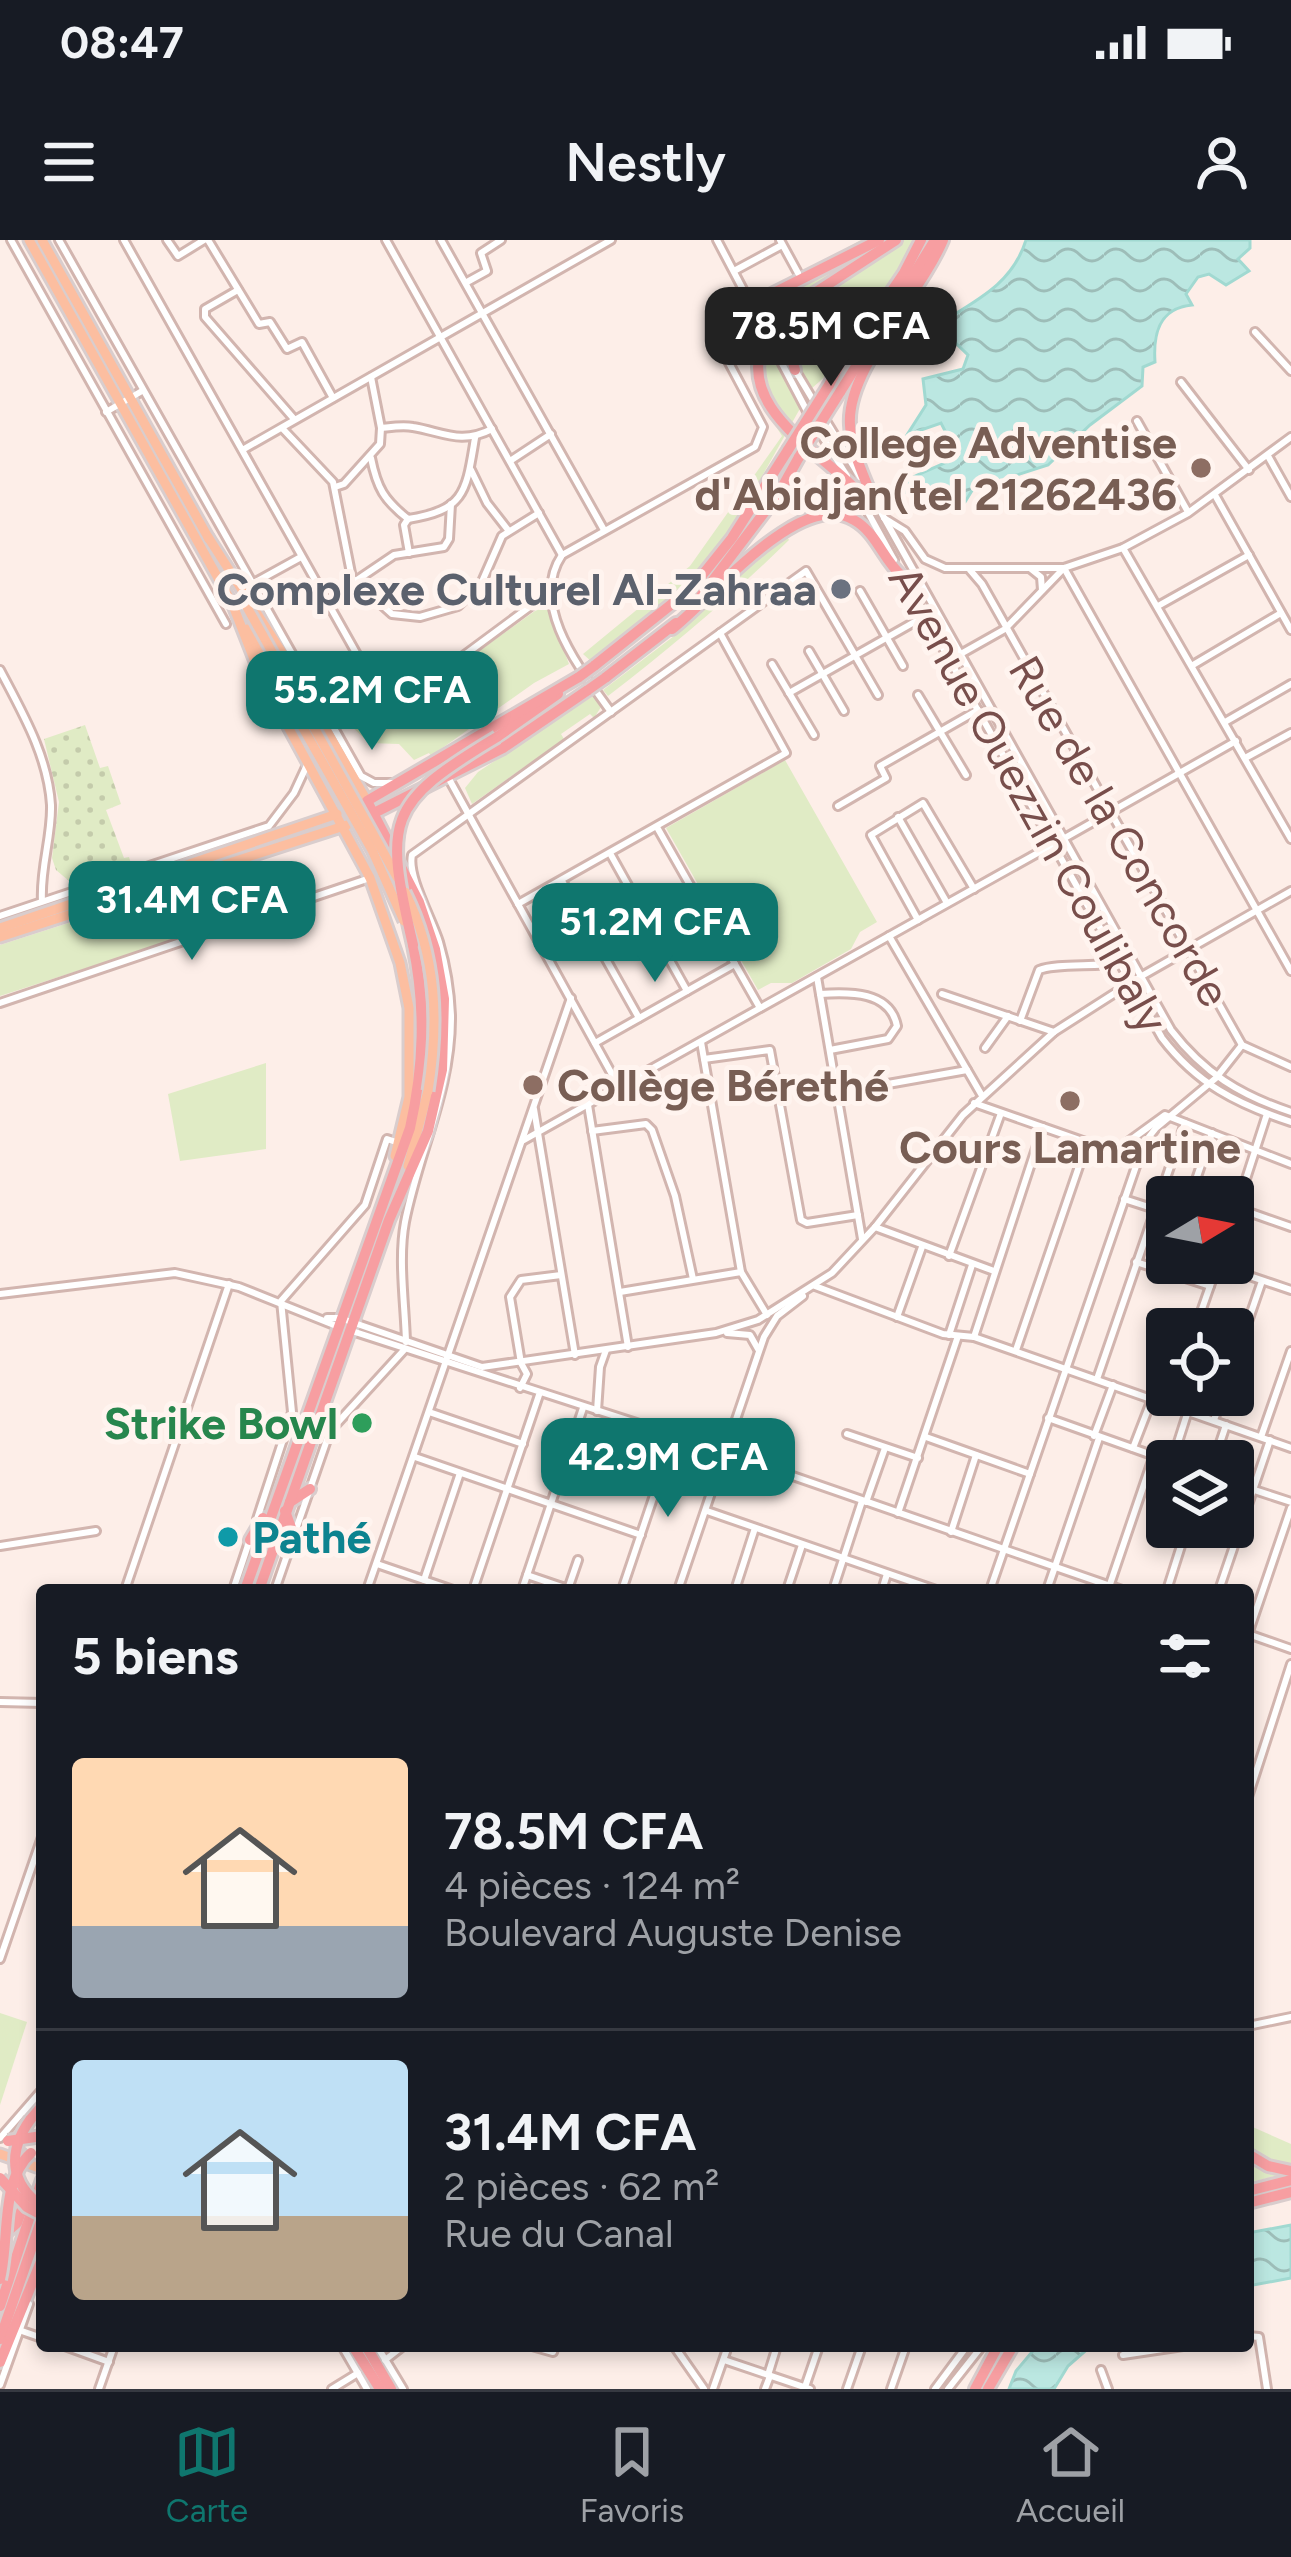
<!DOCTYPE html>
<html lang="fr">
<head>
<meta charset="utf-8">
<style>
	body { margin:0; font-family:Figtree,sans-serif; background:#20242c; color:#f1f3f6; height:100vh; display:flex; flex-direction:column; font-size:45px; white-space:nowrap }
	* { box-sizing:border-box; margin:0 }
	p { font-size:39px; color:#9ea1a6 }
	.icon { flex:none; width:66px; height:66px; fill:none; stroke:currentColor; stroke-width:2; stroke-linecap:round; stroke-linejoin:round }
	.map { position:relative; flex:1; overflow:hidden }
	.details { position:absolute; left:36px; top:1344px; width:1218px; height:768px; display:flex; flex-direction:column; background:#171b24; border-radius:12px; box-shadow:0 6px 18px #0003 }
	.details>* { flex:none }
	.needle { width:78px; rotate:80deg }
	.buttons { position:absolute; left:1146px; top:936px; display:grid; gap:24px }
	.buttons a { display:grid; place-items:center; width:108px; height:108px; border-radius:12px; background:#171b24; box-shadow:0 6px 18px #0003; font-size:60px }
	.price { position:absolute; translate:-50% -102px; padding:0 27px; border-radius:24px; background:#0f766e; color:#fff; font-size:39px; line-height:78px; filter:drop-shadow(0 3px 6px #0008) }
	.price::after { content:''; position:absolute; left:50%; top:72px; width:36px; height:27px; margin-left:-18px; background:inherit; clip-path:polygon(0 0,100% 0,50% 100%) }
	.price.active { background:#222; color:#fff }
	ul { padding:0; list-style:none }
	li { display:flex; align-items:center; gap:36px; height:300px; padding:0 36px }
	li+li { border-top:3px solid #363941 }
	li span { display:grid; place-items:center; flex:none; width:336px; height:240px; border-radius:12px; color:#555 }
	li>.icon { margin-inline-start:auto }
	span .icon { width:144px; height:144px; fill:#fffc; stroke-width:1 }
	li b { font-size:51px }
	h2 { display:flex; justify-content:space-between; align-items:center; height:144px; padding:0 36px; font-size:51px }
	.status { display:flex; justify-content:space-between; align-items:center; height:84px; padding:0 60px; background:#171b24; direction:ltr }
	.status svg { height:33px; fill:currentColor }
	header { display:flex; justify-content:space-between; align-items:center; height:156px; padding:0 36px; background:#171b24; font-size:54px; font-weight:600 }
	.dock { display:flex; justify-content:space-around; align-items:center; height:168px; border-top:3px solid #363941; background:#171b24; font-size:33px; color:#9ea1a6 }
	.dock a { display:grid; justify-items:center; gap:6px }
	.dock .active { color:#0f766e }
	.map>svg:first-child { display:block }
	.green { fill:#e0ebc5 }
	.garden { fill:url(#garden-dots) }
	.water { fill:url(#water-waves); stroke:#a1d9d1; stroke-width:3 }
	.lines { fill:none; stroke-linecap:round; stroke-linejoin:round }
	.minor-casing { stroke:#d2b5af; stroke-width:12 }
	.major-casing { stroke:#d9cdcd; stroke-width:15 }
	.highway-casing { stroke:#d9cdcd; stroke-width:16 }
	.minor { stroke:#fff; stroke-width:6 }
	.major { stroke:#fcbea0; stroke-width:9 }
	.highway { stroke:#f79ea1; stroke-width:10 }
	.major-bridge-casing { stroke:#d9cdcd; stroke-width:15; stroke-linecap:butt }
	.highway-bridge-casing { stroke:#d9cdcd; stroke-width:16; stroke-linecap:butt }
	.major-bridge { stroke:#fcbea0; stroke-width:9 }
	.highway-bridge { stroke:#f79ea1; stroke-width:10 }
	.education-dot { fill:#8d6e63; stroke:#fff4ef; stroke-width:4.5 }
	.worship-dot { fill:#6b7280; stroke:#fff4ef; stroke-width:4.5 }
	.leisure-dot { fill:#2e9e5b; stroke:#fff4ef; stroke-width:4.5 }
	.culture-dot { fill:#0f9aa8; stroke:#fff4ef; stroke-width:4.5 }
	.labels { text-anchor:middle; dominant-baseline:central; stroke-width:10; stroke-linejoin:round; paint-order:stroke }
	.education-label { font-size:45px; font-weight:bold; fill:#785e54; stroke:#fff4ef; text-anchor:end }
	.worship-label { font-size:45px; font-weight:bold; fill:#5b616d; stroke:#fff4ef; text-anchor:end }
	.street-label { font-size:45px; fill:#784e4b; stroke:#fff4ef }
	.leisure-label { font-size:45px; font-weight:bold; fill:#27864d; stroke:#fff4ef; text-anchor:end }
	.culture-label { font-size:45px; font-weight:bold; fill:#0d838f; stroke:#fff4ef; text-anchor:start }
</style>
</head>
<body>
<div class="status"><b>08:47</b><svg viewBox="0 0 49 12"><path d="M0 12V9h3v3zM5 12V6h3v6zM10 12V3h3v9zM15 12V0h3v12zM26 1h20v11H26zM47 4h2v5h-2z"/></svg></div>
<header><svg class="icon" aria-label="menu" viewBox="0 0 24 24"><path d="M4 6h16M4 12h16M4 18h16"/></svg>Nestly<svg class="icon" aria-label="person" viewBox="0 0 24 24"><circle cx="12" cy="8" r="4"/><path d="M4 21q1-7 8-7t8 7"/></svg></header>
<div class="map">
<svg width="1291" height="2149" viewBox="0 0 1291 2149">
	<defs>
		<pattern id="garden-dots" width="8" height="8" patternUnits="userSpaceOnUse" patternTransform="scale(3)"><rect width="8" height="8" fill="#e0ebc5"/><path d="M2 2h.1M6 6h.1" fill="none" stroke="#c4cbab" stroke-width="1.8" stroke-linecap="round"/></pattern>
		<pattern id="water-waves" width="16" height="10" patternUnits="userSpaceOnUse" patternTransform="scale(3)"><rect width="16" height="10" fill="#bbe7e1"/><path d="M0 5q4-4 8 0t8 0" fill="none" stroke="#9dbdb8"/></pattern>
	</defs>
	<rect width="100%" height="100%" fill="#fdeee8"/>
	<g class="green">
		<path d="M 861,0 L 915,0 C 887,49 856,113 811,149 L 728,297 L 690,345 L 593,423 L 583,414 L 690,326 L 782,196 C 760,161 739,133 759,91 L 745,64 Z"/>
		<path d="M 785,294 L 789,300 C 732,356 672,407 608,456 L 603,450 L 678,393 Z"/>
		<polygon points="546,363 569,424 534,443 431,516 429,513 414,520 399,504 369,503 346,481 394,460 396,464 409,461"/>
		<polygon points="594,455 601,467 594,478 590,474 561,494 564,499 472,564 465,548 478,532"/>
		<polygon points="785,520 877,682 860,692 851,709 792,743 771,743 758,750 666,588"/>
		<polygon points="195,642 210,688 0,756 0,705"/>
		<polygon points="266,823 266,909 180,921 168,854"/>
		<polygon points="0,1773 27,1782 0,1865"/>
		<polygon points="1248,1885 1291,1904 1291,1932 1248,1943"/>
	</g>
	<polygon class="garden" points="85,485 100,528 108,526 121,564 106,570 124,618 129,617 132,627 75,646 56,630 52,618 59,562 44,499"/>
	<g class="water">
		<path d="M 1026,0 L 1250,0 L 1250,8 L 1238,19 L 1249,31 L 1226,45 L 1209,34 L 1198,37 L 1186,54 L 1192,65 C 1159,68 1153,94 1155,122 L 1143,127 L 1142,146 L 1090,185 L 1048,225 L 973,249 L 965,262 L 955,262 L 952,254 L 938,246 L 903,253 L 896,249 C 907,236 941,227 958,216 L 941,183 L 907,195 L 926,165 L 923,139 L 963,129 L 968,115 L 937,85 C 975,61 1012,45 1026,0 Z"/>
		<polygon points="1291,1985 1291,2038 1248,2046 1248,1993"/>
		<polygon points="1037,2106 1091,2106 1068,2126 1054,2149 1009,2149 1016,2131"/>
	</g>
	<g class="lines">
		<g class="minor-casing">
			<g id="minor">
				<polyline points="11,0 226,384"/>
				<polyline points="59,0 361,536 374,543 394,543"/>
				<polyline points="124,0 382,459 424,445 551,351"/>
				<polyline points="167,0 178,16 204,0"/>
				<polyline points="208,0 259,84 270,82 287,109 302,102 333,158"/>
				<polyline points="386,0 562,315"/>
				<polyline points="441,0 604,290"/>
				<polyline points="717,0 809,175"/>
				<polyline points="780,0 798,33"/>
				<polyline points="734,31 782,5"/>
				<polyline points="467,42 487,31 481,13 501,0"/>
				<polyline points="238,50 205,69 205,77 294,179"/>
				<polyline points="754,63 788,119"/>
				<polyline points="1255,92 1291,131"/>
				<polyline points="795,130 816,165"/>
				<polyline points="1181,142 1249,230"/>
				<polyline points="106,172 142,151"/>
				<polyline points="823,176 860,237"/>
				<polyline points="1137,181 1188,272"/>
				<polyline points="816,186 847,236"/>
				<polyline points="282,188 333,242 352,338 392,374 420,377 458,366 481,344 502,296 539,273"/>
				<path d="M 381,188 C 391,187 403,185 413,187 C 443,192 461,205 492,189"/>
				<polyline points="244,209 611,0"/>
				<polyline points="1268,216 1291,257"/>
				<path d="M 371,218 C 377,248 384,260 408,279 C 466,270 466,251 475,198"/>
				<polyline points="510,221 551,194"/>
				<polyline points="471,230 487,263 508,290"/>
				<polyline points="335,247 344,244 380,204 381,188 371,137"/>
				<polyline points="854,247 894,320"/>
				<polyline points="1215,255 1291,390"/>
				<path d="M 873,258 L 1171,790 C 1204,833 1240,855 1291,872"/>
				<polyline points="884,278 905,291 925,319 945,328 1064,328 1123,308 1188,273 1291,197"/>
				<polyline points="408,279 404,285 409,313"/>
				<polyline points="1123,308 1291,599"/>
				<polyline points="1064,328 1291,731"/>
				<polyline points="1031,329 1041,337 1042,350"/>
				<polyline points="970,330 982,344 1242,805 1291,827"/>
				<path d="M 903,337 L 1162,798 C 1197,844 1237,864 1291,882"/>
				<polyline points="357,340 394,315 444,307 449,299 451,264"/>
				<polyline points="252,344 301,317"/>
				<polyline points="860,351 903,426"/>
				<polyline points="1158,366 1249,315"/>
				<polyline points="809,411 844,471"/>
				<polyline points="950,420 1005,389 1063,329"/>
				<polyline points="772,424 814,495"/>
				<polyline points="1193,425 1281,373"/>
				<path d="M 0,430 C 22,472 48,516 51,565 C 52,597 40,628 42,661"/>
				<polyline points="789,453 925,376"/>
				<polyline points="918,455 966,535"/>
				<path d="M 611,472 C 582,431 528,366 562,315 L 755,207 L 763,187 L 711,89 L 751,65"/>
				<polyline points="1225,482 1291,444"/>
				<polyline points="332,484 382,459"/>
				<polyline points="1247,517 1291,493"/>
				<polyline points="449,539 619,847"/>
				<polyline points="838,566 886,538 880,526 978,470"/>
				<polyline points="898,577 947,663"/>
				<polyline points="658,589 760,768"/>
				<polyline points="1063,599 1236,501"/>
				<polyline points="611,615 687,751"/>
				<polyline points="562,641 639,778"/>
				<polyline points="518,664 786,513 720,393"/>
				<polyline points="0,676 269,586 294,553 307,525"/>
				<polyline points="918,680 871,595 923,563 974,649"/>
				<polyline points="889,696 981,854"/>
				<polyline points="817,737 862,999"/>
				<path d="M 820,754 C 850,752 890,751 897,786 L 888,799 L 830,810"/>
				<polyline points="942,754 1054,792"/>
				<polyline points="0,763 370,638"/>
				<path d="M 1020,781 L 1039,730 C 1056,723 1094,727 1118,723"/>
				<polyline points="701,802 741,1032 767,1075"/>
				<polyline points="595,803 735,724"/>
				<polyline points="985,808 1008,776"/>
				<polyline points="704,819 770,810 801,980 807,983 858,975"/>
				<polyline points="837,853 967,830"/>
				<polyline points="974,863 1114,912 1165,875 1291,924"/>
				<polyline points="588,865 628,1107"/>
				<polyline points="534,869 575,1115"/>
				<polyline points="592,891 646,884 652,890 675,956 693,1039"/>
				<polyline points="524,900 1052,605"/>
				<polyline points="1190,957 1212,893"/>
				<polyline points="1124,959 1155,969"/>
				<polyline points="1237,968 1291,987"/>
				<polyline points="1233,979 1267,874"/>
				<polyline points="875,987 994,1031"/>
				<polyline points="949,1016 1001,873"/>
				<polyline points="1136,1022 1210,1046"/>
				<polyline points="1217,1025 1291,1050"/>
				<polyline points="815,1046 943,1094 974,1097 1291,1208"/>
				<polyline points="620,1052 741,1032"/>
				<polyline points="0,1054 175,1033 239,1047 339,1087"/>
				<polyline points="897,1077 922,1007"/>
				<polyline points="327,1078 340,1078 482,1127 716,1093 758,1080 832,1033 875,987 963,875 1054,792 1140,737 1291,651"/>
				<polyline points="1195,1089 1217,1026"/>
				<polyline points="352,1091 686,1199 1122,1350"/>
				<polyline points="727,1093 750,1095 758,1109"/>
				<polyline points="949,1095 972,1025"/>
				<polyline points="974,1097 1043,887"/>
				<path d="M 406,1102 C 405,1064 398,1019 405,982 C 419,911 452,849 451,775 C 450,750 446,726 439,702 C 432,679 407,636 412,615 L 806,331 L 878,455"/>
				<polyline points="1016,1110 1087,903"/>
				<polyline points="1233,1125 1262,1041"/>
				<polyline points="1097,1139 1185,883"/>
				<polyline points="520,1148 527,1134 521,1123 510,1057 521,1040 561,1035"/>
				<polyline points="597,1171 600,1127 606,1110"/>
				<polyline points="429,1172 523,1204"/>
				<polyline points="1048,1178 1169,1221"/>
				<polyline points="1214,1180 1223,1155"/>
				<polyline points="847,1194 918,1218"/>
				<polyline points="1094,1196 1113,1145"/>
				<polyline points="926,1197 1030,1234"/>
				<polyline points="1261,1197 1291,1111"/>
				<polyline points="1133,1208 1152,1159"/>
				<polyline points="415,1217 641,1295"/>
				<polyline points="566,1219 656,1250"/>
				<polyline points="1172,1221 1188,1171"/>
				<polyline points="1214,1221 1226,1185"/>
				<polyline points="1233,1243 1291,1262"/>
				<polyline points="866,1262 885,1208"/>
				<polyline points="707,1271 936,1350"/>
				<polyline points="898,1273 958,1096"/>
				<polyline points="257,1279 292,1172 281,1061 365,965 387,899 399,903"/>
				<polyline points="951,1292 976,1215"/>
				<polyline points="0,1306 96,1291"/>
				<polyline points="377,1324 453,1350"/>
				<polyline points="527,1335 568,1349 578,1320"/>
				<polyline points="424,1340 460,1233"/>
				<polyline points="125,1350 229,1044"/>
				<polyline points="233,1350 249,1302"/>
				<polyline points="275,1350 330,1191 404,1110"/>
				<polyline points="367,1350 571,758"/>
				<polyline points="473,1350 539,1155"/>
				<polyline points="522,1350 583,1168"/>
				<polyline points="622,1350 674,1196"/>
				<polyline points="678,1350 764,1097 777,1076 803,1056"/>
				<polyline points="735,1350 755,1288"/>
				<polyline points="787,1350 802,1305"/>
				<polyline points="833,1350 862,1261"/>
				<polyline points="882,1350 887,1334"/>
				<polyline points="990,1350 1144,903 1156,888 1216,838 1242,805"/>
				<polyline points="1047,1350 1099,1198"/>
				<polyline points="1108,1350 1154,1215"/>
				<polyline points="1167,1350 1187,1287"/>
				<polyline points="1219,1350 1270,1200"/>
				<polyline points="1248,1394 1291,1268"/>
				<polyline points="1248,1394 1291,1409"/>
				<polyline points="0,1462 42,1463"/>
				<polyline points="1248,1557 1291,1424"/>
				<polyline points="0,1719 42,1597"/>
				<polyline points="1248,1786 1291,1777"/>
				<polyline points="0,1898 42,1850"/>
				<polyline points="19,2090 42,2098"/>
				<polyline points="1248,2096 1259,2097 1267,2149"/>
				<polyline points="65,2106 109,2122"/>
				<polyline points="342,2106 367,2149"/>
				<polyline points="377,2106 403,2149"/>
				<polyline points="532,2106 553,2112 555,2106"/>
				<polyline points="674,2106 704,2149"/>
				<polyline points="1123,2115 1183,2106"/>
				<polyline points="385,2120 403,2106"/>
				<polyline points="724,2120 810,2149"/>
				<polyline points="1101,2130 1108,2149"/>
				<polyline points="768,2135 777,2106"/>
				<polyline points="0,2145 29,2064"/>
				<polyline points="805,2147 819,2106"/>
				<polyline points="99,2149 114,2106"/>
				<polyline points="332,2149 358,2133"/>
				<polyline points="713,2149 728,2106"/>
				<polyline points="765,2149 770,2136"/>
				<polyline points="847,2149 862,2106"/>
				<polyline points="891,2149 906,2106"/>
				<polyline points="935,2149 967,2106"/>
				<polyline points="948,2149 982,2106"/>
			</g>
		</g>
		<g class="major-casing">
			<g id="major">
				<polyline points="29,0 232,363 261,437 370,638 400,723 409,768 409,857 395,916"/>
				<polyline points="42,0 209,299"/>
				<polyline points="208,297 281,411 367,561 363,562"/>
				<polyline points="247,389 268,426"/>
				<polyline points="0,688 337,574"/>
				<polyline points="0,697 347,585"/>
				<polyline points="408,926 428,851"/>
				<polyline points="0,1914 42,1929"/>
			</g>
		</g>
		<g class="highway-casing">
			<g id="highway">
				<polyline points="754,63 879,0"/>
				<polyline points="784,73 896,0"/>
				<path d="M 764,100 C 735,168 819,210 856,250"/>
				<polyline points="847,117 904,33 921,0"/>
				<path d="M 795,130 C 788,105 781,81 808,66 L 834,69 C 860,92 842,119 829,145"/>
				<polyline points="840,152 935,0"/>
				<path d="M 872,257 C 863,234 851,210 850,185 C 846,129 920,55 943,0"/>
				<polyline points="701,356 779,253 799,217"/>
				<path d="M 672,389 C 712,358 801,247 854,280 C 877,293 883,320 902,336"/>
				<polyline points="594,426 692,348 732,298 788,210"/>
				<polyline points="605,438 676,383"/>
				<polyline points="497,497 558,454"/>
				<polyline points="374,573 503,508 588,450"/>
				<polyline points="290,1262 310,1249"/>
				<polyline points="285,1271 294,1296"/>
				<polyline points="250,1300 263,1278"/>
				<path d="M 245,1350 L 410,888 C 424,826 426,768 413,705"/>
				<polyline points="259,1350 389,980 428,891 442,830 444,759 435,709 419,662 367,561 579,437"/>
				<polyline points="30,1880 42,1866"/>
				<polyline points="1248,1914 1268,1926 1291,1931"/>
				<polyline points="1248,1951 1291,1940"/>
				<polyline points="1248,1963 1291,1952"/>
				<polyline points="0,1998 17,1983 26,1958"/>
				<polyline points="0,2066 42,1940"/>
				<polyline points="0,2099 42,1978"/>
				<polyline points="353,2106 380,2149"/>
				<polyline points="366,2106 391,2149"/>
				<polyline points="0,2122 42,2019"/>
				<polyline points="975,2149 998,2106"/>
				<polyline points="988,2149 1013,2106"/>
			</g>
		</g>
		<use href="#minor" class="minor"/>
		<use href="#major" class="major"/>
		<use href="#highway" class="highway"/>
		<g class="major-bridge-casing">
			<g id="major-bridge">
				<polyline points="247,367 397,637"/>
				<polyline points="268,426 372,610 404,681"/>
				<path d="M 405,652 C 437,716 439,782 428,851"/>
			</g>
		</g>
		<g class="highway-bridge-casing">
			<g id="highway-bridge">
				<polyline points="764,100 784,73"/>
				<polyline points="788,210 829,145"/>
				<polyline points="799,217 840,152"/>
				<polyline points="579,437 594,426"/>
				<polyline points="588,450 605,438"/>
				<path d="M 413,705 C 384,580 385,564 497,497"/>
				<path d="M 30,1880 C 8,1911 9,1944 42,1966"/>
				<polyline points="8,1901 42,1896"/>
				<polyline points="0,1938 27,1967 42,1975"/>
				<path d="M 0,2039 C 10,1998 0,1941 31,1913"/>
			</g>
		</g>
		<use href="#major-bridge" class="major-bridge"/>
		<use href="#highway-bridge" class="highway-bridge"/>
	</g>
	<g class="education-dot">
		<circle cx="1201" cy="228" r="12"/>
		<circle cx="533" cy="845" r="12"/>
		<circle cx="1070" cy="861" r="12"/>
	</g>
	<circle class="worship-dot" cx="841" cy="349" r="12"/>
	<circle class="leisure-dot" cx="362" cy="1183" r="12"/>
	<circle class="culture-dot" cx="228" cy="1297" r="12"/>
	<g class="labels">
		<g class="education-label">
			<text x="1177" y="202">College Adventise<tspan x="1177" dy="52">d'Abidjan(tel 21262436</tspan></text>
			<text x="557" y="845" text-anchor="start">Collège Bérethé</text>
			<text x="1070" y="907" text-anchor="middle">Cours Lamartine</text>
		</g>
		<g class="worship-label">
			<text x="817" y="349">Complexe Culturel Al-Zahraa</text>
		</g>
		<g class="street-label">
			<text transform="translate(1029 559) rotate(61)">Avenue Ouezzin Coulibaly</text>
			<text transform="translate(1120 591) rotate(60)">Rue de la Concorde</text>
		</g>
		<g class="leisure-label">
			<text x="338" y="1183">Strike Bowl</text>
		</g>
		<g class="culture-label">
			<text x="252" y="1297">Pathé</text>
		</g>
	</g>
</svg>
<div class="buttons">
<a><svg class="needle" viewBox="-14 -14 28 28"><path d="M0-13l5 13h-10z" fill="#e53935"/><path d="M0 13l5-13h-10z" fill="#9ea1a6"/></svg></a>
<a><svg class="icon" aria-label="locate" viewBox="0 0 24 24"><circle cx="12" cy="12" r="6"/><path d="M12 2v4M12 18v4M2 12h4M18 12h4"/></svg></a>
<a><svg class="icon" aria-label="layers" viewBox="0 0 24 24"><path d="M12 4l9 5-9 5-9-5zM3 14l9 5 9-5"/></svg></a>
</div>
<b class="price active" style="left:831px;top:149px">78.5M CFA</b>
<b class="price" style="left:372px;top:513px">55.2M CFA</b>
<b class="price" style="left:192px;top:723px">31.4M CFA</b>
<b class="price" style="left:655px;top:745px">51.2M CFA</b>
<b class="price" style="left:668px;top:1280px">42.9M CFA</b>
<section class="details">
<h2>5 biens<svg class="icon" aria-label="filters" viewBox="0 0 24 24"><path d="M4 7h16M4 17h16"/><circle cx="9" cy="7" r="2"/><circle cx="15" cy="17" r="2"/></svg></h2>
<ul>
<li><span style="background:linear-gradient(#ffd9b3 70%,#9aa5b1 0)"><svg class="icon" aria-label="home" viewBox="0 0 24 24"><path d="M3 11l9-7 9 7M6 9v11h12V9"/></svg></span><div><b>78.5M CFA</b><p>4 pièces · 124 m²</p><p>Boulevard Auguste Denise</p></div></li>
<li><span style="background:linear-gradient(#bfe0f5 65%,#b9a48a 0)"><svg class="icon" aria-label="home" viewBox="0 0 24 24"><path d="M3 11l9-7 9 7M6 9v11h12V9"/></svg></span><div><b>31.4M CFA</b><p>2 pièces · 62 m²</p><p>Rue du Canal</p></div></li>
</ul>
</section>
</div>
<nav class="dock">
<a class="active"><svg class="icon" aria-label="map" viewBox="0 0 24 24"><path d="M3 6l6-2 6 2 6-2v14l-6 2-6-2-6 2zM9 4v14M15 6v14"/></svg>Carte</a>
<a><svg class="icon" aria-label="saved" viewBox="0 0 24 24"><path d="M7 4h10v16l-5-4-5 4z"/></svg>Favoris</a>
<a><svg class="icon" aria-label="home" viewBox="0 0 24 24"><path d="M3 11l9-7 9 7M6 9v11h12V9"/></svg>Accueil</a>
</nav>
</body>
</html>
